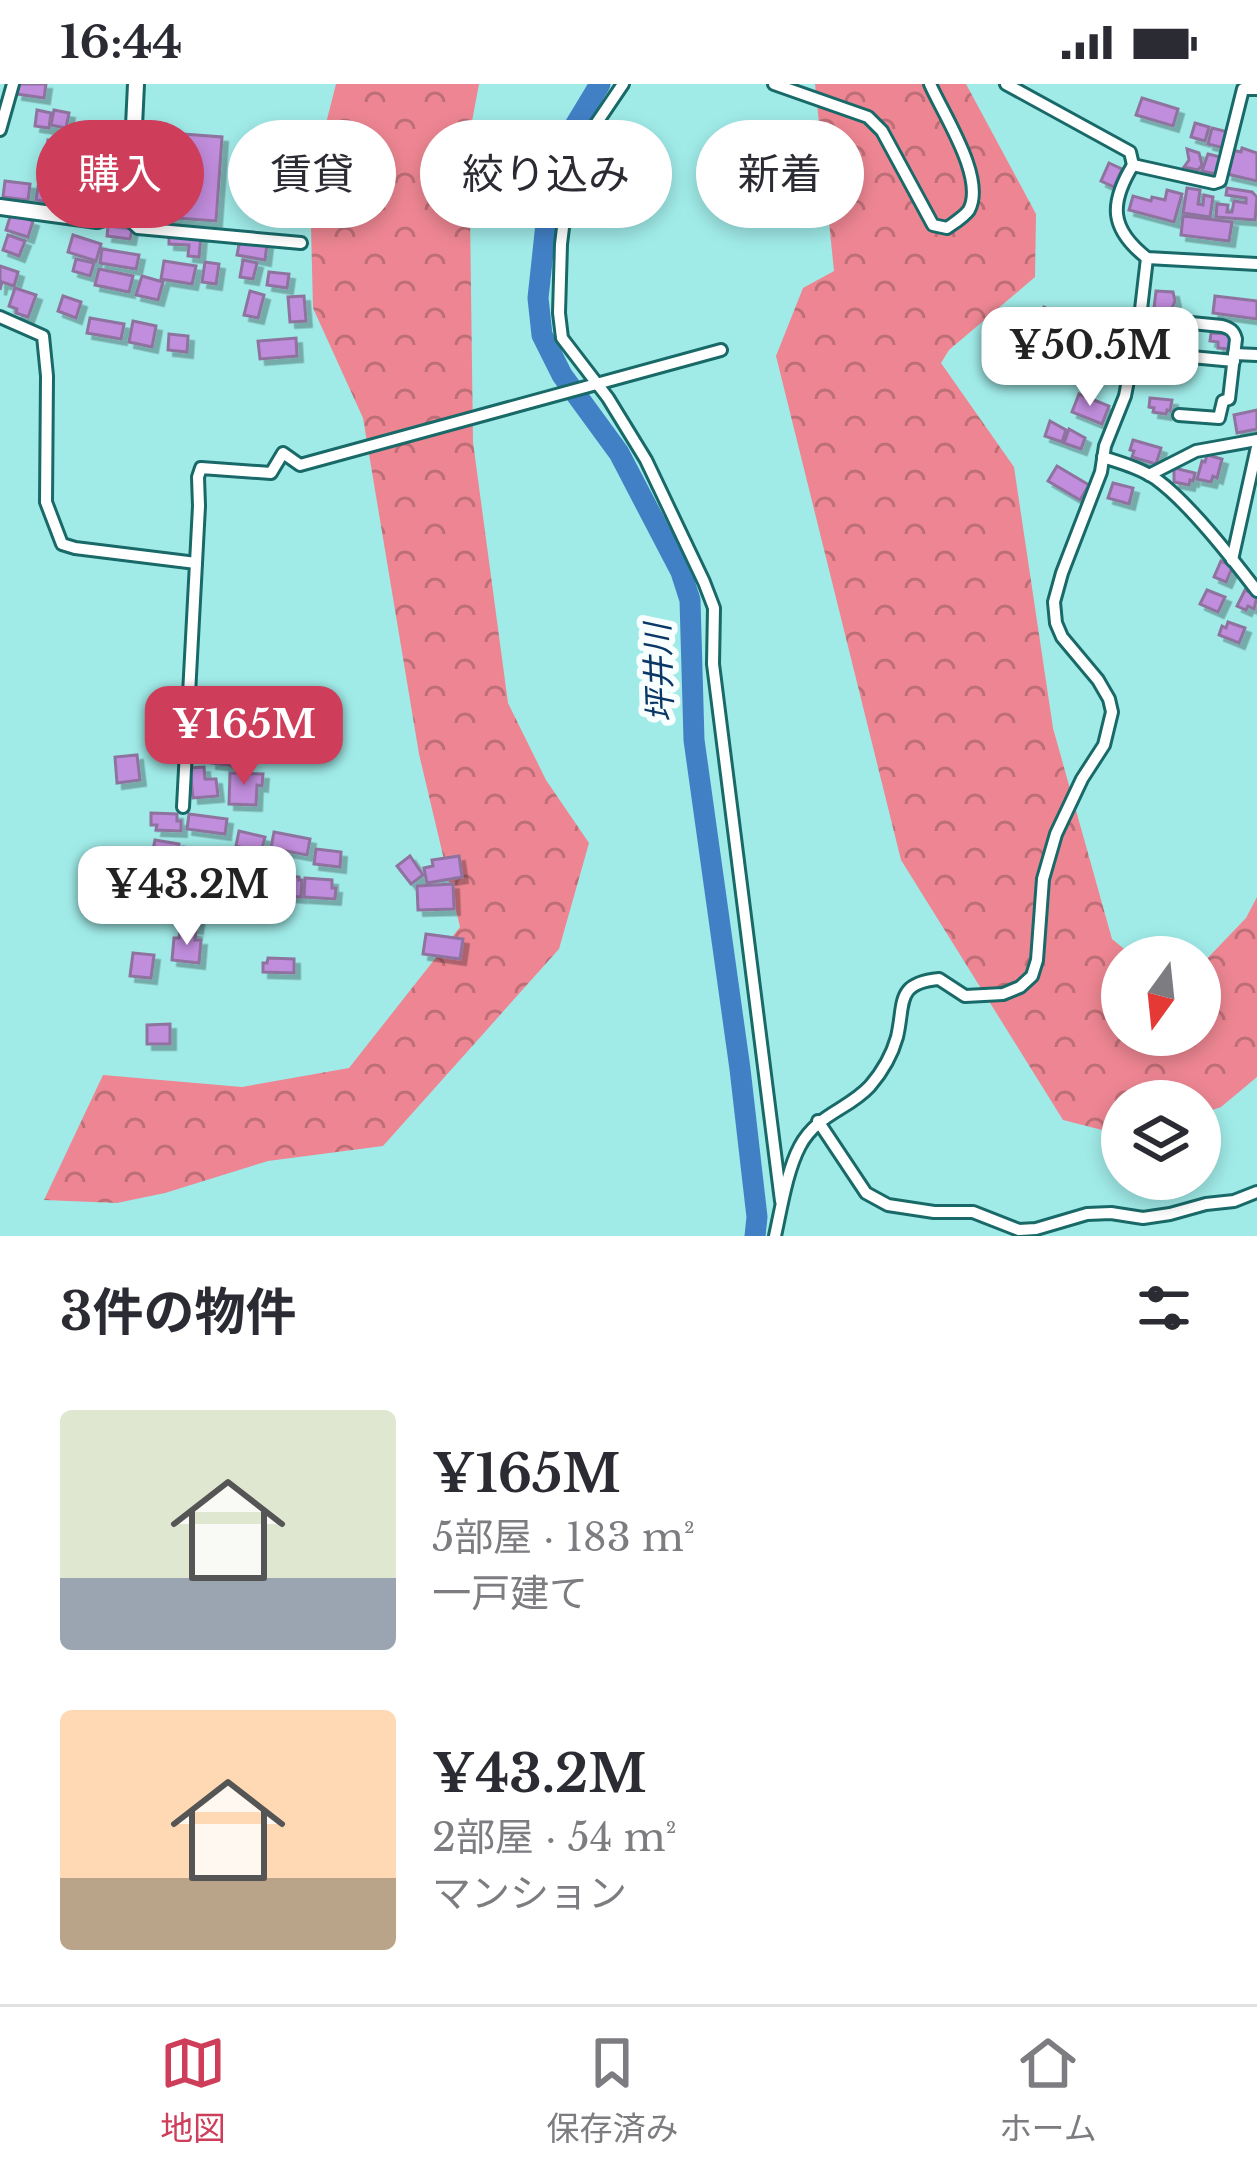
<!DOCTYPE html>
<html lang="ja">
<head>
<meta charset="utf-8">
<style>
	body { margin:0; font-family:"Libre Baskerville","Noto Sans JP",serif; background:#f7f7f7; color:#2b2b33; height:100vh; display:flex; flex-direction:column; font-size:45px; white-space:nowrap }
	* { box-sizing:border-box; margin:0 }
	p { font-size:39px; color:#7c7c81 }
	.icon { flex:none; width:66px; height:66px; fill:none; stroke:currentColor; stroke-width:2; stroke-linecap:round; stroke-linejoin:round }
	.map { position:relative; height:1152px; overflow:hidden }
	.drawer { display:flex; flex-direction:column; background:#fff; flex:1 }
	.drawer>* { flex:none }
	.guide { position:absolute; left:36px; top:36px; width:1185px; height:108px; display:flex; gap:24px }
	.needle { width:78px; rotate:195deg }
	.tools { position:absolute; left:1101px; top:852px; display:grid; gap:24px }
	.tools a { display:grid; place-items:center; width:120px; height:120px; border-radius:50%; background:#fff; box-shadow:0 6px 18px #0003; font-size:60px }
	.price { position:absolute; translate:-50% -102px; padding:0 27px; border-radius:24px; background:#fff; color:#222; font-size:39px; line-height:78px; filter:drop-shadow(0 3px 6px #0008) }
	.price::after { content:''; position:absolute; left:50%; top:72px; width:36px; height:27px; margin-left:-18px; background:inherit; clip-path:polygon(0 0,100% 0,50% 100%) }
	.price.current { background:#ce3e5b; color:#fff }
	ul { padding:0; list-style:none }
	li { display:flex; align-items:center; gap:36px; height:300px; padding:0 60px }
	li span { display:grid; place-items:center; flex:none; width:336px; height:240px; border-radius:12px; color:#555 }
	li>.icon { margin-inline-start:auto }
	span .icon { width:144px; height:144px; fill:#fffc; stroke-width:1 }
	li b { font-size:51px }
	h2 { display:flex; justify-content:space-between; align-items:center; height:144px; padding:0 60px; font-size:51px }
	.pill { padding:0 42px; border-radius:54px; background:#fff; box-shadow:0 6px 18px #0003; font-size:42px; line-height:108px }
	.pill.current { background:#ce3e5b; color:#fff }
	.status { display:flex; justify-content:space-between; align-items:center; height:84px; padding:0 60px; background:#fff; direction:ltr }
	.status svg { height:33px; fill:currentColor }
	.dock { display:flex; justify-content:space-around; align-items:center; height:168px; border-top:3px solid #e1e1e2; background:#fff; font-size:33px; color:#7c7c81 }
	.dock a { display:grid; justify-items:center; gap:6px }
	.dock .current { color:#ce3e5b }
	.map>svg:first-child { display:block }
	.forest { fill:url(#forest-crowns) }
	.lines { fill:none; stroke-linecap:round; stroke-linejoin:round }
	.river { stroke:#4280c6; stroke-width:21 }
	.building { fill:#c18ddd; stroke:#8f739f; stroke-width:3; filter:url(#shadow) }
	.minor-casing { stroke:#186968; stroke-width:16 }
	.tertiary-casing { stroke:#186968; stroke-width:20 }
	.minor { stroke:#fff; stroke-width:10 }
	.tertiary { stroke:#fff; stroke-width:14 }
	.labels { text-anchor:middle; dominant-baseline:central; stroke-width:12; stroke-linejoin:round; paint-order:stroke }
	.water-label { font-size:33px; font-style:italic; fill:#0a3765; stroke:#f7fefd }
</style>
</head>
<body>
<div class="status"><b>16:44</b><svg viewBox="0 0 49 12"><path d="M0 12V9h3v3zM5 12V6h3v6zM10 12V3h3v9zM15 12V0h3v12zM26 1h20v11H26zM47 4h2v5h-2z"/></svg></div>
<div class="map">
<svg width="1257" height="1152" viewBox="0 0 1257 1152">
	<defs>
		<pattern id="forest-crowns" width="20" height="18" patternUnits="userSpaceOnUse" patternTransform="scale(3)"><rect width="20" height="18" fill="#ed8692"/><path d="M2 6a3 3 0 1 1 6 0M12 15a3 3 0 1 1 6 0" fill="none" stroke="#be6e77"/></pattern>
		<filter id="shadow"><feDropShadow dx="5.5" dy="5.5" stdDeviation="0" flood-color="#0004"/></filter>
	</defs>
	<rect width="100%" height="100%" fill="#a0ebe8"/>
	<g class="forest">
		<polygon points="336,0 479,0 469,53 473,358 508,619 546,696 589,759 559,865 383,1062 268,1077 165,1109 117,1119 44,1116 103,991 242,1003 349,984 460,843 419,670 363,334 313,224 310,102"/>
		<polygon points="815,0 966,0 1036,130 1035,193 949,266 941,279 1014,383 1053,644 1112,855 1134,873 1122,873 1122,951 1200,951 1200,882 1246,834 1257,813 1257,993 1221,1023 1200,1030 1200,1017 1122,1017 1122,1051 1063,1036 901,776 776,272 803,204 834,187"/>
	</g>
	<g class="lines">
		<polyline class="river" points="600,0 562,63 550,103 538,214 542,251 562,291 619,369 681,488 690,516 694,656 740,985 757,1133 755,1152"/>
	</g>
	<g class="building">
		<polygon points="19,0 46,0 44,14 17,10"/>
		<polygon points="1142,14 1178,25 1173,42 1136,31"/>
		<polygon points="37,26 51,29 49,44 35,42"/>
		<polygon points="54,26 69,29 66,44 51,41"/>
		<polygon points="1195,39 1209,43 1205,57 1191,53"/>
		<polygon points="1212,44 1228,48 1224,64 1208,60"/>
		<polygon points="156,48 222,53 216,137 150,132"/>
		<polygon points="48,56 65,59 63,73 46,70"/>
		<polygon points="78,57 96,59 93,76 75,74"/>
		<polygon points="1242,64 1257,69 1257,97 1227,90 1232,66 1241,68"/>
		<polygon points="1187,65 1199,69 1202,81 1198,86 1184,83 1189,76"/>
		<polygon points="1208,70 1220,73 1220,83 1216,90 1202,87"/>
		<polygon points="42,74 63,77 59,96 39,93"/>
		<polygon points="278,78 298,81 292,129 272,126"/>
		<polygon points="1109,79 1122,85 1114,103 1101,97"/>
		<polygon points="75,81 91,84 88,100 72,97"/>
		<polygon points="5,97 30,100 28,116 3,113"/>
		<polygon points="39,97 59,100 56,119 36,116"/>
		<polygon points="73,104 89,106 87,123 72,119"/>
		<polygon points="90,104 112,107 110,125 88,118"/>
		<polygon points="1187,104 1200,106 1198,120 1203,121 1204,111 1213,113 1210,133 1183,129"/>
		<polygon points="1227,104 1252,108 1257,113 1255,136 1216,133 1217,120 1228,121 1227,128 1232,128 1234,117 1246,119 1246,114 1226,111"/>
		<polygon points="1167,106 1182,110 1174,138 1129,126 1133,112 1151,117 1152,113 1165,116"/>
		<polygon points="11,130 33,137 28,153 6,146"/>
		<polygon points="1183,132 1232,138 1229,157 1181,151"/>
		<polygon points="108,142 132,145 130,155 107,152"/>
		<polygon points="169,149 201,152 199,173 188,172 189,161 169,160"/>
		<polygon points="8,151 25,157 19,172 3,166"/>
		<polygon points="73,151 101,160 96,177 68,168"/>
		<polygon points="240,155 267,160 265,176 237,171"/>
		<polygon points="102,165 139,171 136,185 100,179"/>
		<polygon points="76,175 94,179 90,192 73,187"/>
		<polygon points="243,176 257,179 253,195 240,193"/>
		<polygon points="164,177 196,182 192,200 161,195"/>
		<polygon points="205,178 219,180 216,200 202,198"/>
		<polygon points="0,182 18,188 14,202 2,198 0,206"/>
		<polygon points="99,185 133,192 129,208 95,201"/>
		<polygon points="269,188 289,190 287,204 267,201"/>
		<polygon points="142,192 163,198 158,216 136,211"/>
		<polygon points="15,204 36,211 28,233 16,229 17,225 9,222"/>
		<polygon points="250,207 264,211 258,234 244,231"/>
		<polygon points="1156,207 1173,208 1175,217 1171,226 1154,224"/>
		<polygon points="63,212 81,218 76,234 58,227"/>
		<polygon points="304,212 306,237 290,238 288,213"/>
		<polygon points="1215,212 1257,217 1257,235 1213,229"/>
		<polygon points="1044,223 1053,227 1043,251 1034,247"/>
		<polygon points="90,234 124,240 121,255 87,249"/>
		<polygon points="133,237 156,242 152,263 129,258"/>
		<polygon points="1054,240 1069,250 1063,264 1047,257"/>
		<polygon points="1011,244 1033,253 1031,258 1036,260 1031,271 1005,261"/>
		<polygon points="1098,246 1124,254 1122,258 1127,260 1123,272 1093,262"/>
		<polygon points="1211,249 1228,250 1233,256 1230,265 1218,264 1218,258 1210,257"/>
		<polygon points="169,250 188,252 187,268 168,266"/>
		<polygon points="296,254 297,272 260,275 258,257"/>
		<polygon points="1079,310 1109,322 1102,340 1072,328"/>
		<polygon points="1150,314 1172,316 1170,327 1167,326 1166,330 1153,328 1154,324 1149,323"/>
		<polygon points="1257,326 1257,345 1237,349 1234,331"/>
		<polygon points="1050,337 1066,346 1062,358 1045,352"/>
		<polygon points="1069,345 1085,354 1081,365 1064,359"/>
		<polygon points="1133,356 1161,364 1156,380 1132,373 1134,367 1130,366"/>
		<polygon points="1207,371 1222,375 1217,394 1213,392 1211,398 1197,395 1202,377 1205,378"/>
		<polygon points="1057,382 1089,401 1080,416 1048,397"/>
		<polygon points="1174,384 1195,389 1193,397 1190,396 1189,401 1174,398"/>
		<polygon points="1113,399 1133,404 1129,420 1108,414"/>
		<polygon points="1221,477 1233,482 1226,498 1214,493"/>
		<polygon points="1207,506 1225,513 1218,528 1200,520"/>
		<polygon points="1245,506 1257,512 1254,525 1248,522 1246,526 1237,522"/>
		<polygon points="1228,538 1245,544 1239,559 1219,551 1222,542 1226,544"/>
		<polygon points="213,652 232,653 229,681 211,679"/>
		<polygon points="232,660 246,660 245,683 231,682"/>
		<polygon points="137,671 140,696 117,699 115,673"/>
		<polygon points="204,683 205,695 216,695 218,712 193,714 190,684"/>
		<polygon points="230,689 263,690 262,702 257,701 256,721 229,720"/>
		<polygon points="151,729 177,730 177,737 181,737 181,747 156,746 157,741 151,741"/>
		<polygon points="189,730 227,735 225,750 187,745"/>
		<polygon points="239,747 265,753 261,768 236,762"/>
		<polygon points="274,748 310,755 307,771 271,764"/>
		<polygon points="155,756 179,760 174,788 149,783 151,773 147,772 148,765 153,766"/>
		<polygon points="183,763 201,765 200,775 194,775 193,781 182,780"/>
		<polygon points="316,765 341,768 340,783 314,780"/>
		<polygon points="410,772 423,791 411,800 397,782"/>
		<polygon points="459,772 462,793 427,799 424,784 433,782 432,776"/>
		<polygon points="195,781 222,787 220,803 193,800"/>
		<polygon points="227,788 259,790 258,804 226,802"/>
		<polygon points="267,790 299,793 299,796 302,796 301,813 266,810"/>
		<polygon points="305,794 332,796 332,804 336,804 335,815 304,813"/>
		<polygon points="453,800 454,825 418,826 417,802"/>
		<polygon points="186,816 201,819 197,844 182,841"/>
		<polygon points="180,846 196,848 195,856 201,856 199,879 172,876 174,854 179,854"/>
		<polygon points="426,850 463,855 460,875 423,870"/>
		<polygon points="133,869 154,871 151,894 130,892"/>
		<polygon points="268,874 294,875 294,889 263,888 263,879 267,879"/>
		<polygon points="170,940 170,960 147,960 147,941"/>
	</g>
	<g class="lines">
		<g class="minor-casing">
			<g id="minor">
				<polyline points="623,0 577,68 568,103 561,160 559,229 562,254 608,314 646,376 704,498 714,524 713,580 781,1117"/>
				<path d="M 774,0 L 868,33 L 882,47 L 933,141 L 947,144 C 954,139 964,133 969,126 C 986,94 943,30 930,0"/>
				<polyline points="1006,0 1130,68 1133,81"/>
				<polyline points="0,46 13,0"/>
				<path d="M 1133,81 C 1109,120 1110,145 1147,174 L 1257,180"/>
				<polyline points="1133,81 1214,99 1220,97 1243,5 1257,5"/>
				<polyline points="122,129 138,144 301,159"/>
				<polyline points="58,130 70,52"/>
				<polyline points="0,233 43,252 47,292 46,418 62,460 75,464 196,479 183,723"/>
				<path d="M 1140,234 L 1222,242 C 1230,244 1234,247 1236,255 L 1229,315 L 1223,317 L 1219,334 L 1179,331"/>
				<polyline points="1234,270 1257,271"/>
				<polyline points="1170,271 1234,277"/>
				<path d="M 1103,373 C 1121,379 1140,384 1156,395 C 1189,419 1231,473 1257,507"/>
				<polyline points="1149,391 1196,367 1257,356"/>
				<polyline points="1232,476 1257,363"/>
				<polyline points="196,479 199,422 198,393 201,384 271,389 283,369 300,381 721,266"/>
				<polyline points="818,1037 866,1109 888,1121 934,1128 973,1128 1019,1146 1036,1145 1087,1130 1111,1129 1143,1134 1170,1130 1206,1120 1234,1117 1257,1108"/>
				<path d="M 775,1152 C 781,1125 787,1086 800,1062 C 817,1030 848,1026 870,1002 C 882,988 892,971 897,953 C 905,919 895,899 939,895 L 965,912 L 1003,910 L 1020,903 L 1032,892 L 1037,876 L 1043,795 L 1056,750 L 1082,695 L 1104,661 L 1112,628 L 1109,615 L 1098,596 L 1062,553 L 1056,539 L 1054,518 L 1062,489 L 1101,388 L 1105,362 L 1125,312 L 1140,234 L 1147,174"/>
			</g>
		</g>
		<g class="tertiary-casing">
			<polyline id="tertiary" points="0,123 97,136 122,129 131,105 136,0"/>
		</g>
		<use href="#minor" class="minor"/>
		<use href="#tertiary" class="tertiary"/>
	</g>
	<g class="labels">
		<g class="water-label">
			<text transform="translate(659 589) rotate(-92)">坪井川</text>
		</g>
	</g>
</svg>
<div class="tools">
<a><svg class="needle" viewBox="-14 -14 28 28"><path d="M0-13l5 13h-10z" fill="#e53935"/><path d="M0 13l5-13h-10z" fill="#7c7c81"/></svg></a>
<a><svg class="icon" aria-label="layers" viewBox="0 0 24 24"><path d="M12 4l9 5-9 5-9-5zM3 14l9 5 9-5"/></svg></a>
</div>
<b class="price" style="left:1090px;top:325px">¥50.5M</b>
<b class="price current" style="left:244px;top:704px">¥165M</b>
<b class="price" style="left:187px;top:864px">¥43.2M</b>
<div class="guide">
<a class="pill current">購入</a>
<a class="pill">賃貸</a>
<a class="pill">絞り込み</a>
<a class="pill">新着</a>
</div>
</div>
<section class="drawer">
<h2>3件の物件<svg class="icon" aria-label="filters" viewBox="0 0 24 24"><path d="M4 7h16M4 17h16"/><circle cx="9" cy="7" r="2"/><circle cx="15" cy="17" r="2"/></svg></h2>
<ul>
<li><span style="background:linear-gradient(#dfe7d0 70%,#9aa5b1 0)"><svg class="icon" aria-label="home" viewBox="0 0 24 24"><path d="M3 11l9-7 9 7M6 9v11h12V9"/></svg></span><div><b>¥165M</b><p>5部屋 · 183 m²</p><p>一戸建て</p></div></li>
<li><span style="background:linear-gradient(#ffd9b3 70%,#b9a48a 0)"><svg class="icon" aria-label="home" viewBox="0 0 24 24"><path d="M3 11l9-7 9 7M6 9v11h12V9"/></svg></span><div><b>¥43.2M</b><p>2部屋 · 54 m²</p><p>マンション</p></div></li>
</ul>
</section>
<nav class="dock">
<a class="current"><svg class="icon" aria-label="map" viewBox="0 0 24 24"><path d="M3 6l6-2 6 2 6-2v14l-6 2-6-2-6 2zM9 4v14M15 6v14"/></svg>地図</a>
<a><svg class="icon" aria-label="saved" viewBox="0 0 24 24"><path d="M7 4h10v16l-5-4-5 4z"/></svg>保存済み</a>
<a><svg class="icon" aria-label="home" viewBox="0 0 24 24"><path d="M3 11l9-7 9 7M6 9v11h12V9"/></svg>ホーム</a>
</nav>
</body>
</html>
